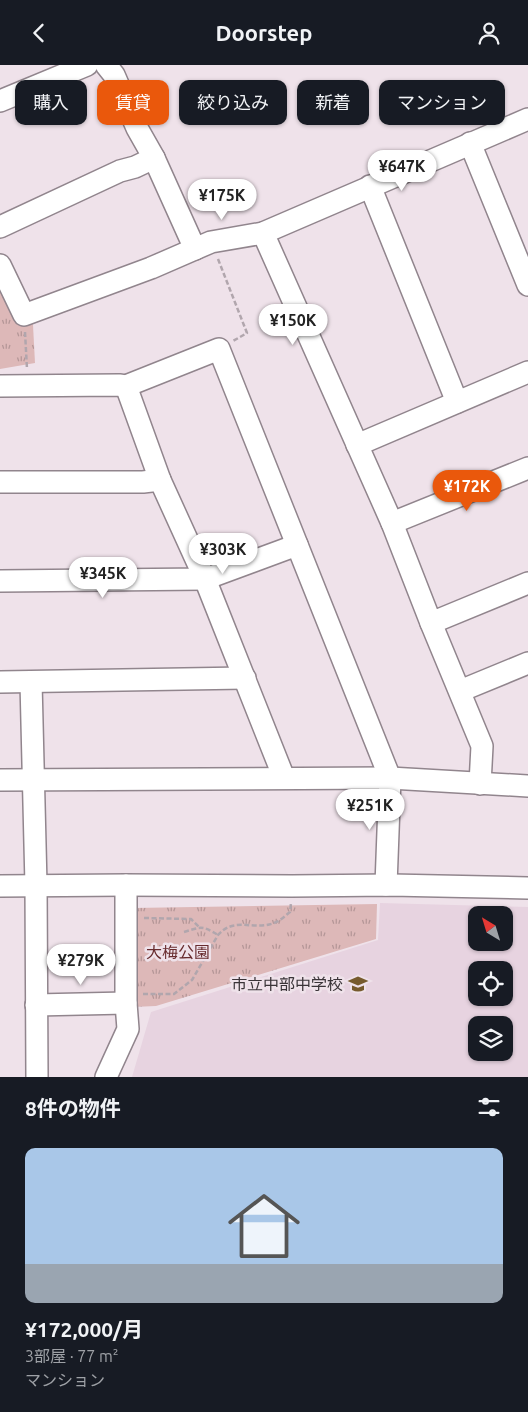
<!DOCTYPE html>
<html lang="ja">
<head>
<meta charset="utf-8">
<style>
	body { margin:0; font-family:Ubuntu,"Noto Sans JP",sans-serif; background:#242831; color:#f1f3f6; height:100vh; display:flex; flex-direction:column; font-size:19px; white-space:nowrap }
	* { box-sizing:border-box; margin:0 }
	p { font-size:16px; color:#9ea1a6 }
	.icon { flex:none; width:28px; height:28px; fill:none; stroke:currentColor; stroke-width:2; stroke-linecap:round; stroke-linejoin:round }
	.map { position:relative; height:1012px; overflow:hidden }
	.sheet { display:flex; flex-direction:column; background:#171b24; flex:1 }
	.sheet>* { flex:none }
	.banner { position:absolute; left:15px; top:15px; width:499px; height:45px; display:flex; gap:10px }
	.needle { width:32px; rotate:322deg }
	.tools { position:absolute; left:468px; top:841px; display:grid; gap:10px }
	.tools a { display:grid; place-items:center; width:45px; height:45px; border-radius:10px; background:#171b24; box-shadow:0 1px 4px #0004; font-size:25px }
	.price { position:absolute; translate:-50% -42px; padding:0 11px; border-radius:18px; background:#fff; color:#222; font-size:16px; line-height:32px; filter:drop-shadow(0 1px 2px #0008) }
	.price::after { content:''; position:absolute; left:50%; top:30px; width:15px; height:11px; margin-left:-8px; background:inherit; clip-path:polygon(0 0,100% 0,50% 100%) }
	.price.active { background:#ea580c; color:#fff }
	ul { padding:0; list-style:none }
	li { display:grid; align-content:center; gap:10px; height:265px; padding:0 25px }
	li+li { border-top:1px solid #363941 }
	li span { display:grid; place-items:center; height:155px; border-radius:10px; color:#555 }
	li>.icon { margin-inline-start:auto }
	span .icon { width:90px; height:90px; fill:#fffc; stroke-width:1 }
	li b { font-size:21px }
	h2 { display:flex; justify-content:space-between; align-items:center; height:60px; padding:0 25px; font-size:21px }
	.chip { padding:0 18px; border-radius:10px; background:#171b24; box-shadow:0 1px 4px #0004; font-size:18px; line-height:45px }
	.chip.active { background:#ea580c; color:#fff }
	header { display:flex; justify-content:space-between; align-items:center; height:65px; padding:0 25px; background:#171b24; font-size:22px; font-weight:700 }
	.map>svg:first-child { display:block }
	.built { fill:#e7d3e0; fill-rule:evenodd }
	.grass { fill:url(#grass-tufts) }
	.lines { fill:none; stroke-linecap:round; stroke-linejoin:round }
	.minor-casing { stroke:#91858d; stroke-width:24 }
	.path { stroke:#b1a6ad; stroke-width:2.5; stroke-dasharray:5 2.5; stroke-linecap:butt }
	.minor { stroke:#fff; stroke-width:21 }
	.labels { text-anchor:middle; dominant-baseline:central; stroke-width:5; stroke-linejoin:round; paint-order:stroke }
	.park-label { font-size:16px; fill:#682c2f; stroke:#efe2ea }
	.poi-label { font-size:16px; fill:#3a3438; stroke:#efe2ea; text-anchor:end }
</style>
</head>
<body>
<header><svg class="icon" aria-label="back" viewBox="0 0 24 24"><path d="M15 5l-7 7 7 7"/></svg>Doorstep<svg class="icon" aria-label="person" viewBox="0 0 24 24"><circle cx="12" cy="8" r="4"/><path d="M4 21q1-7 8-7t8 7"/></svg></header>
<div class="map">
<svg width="528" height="1012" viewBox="0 0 528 1012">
	<defs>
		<pattern id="grass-tufts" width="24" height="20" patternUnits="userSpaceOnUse" patternTransform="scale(1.25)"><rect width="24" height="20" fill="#ddb8b8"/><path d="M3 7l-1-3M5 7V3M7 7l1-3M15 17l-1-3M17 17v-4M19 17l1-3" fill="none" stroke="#b49697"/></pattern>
	</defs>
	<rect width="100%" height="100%" fill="#efe2ea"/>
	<path class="built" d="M 380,838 L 528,842 L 528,1012 L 132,1012 L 151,947 L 378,875 ZM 476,850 L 504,850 L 504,878 L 476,878 ZM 476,905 L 504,905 L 504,932 L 476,932 ZM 476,960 L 504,960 L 504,988 L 476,988 Z"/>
	<g class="grass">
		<polygon points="0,198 33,260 35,298 0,304"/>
		<polygon points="377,839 376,874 156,941 133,942 133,843"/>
	</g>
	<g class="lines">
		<g class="minor-casing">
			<g id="minor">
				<polyline points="106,0 114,10 137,63 154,93 195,184"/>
				<polyline points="0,36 87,0"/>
				<polyline points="470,78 528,220"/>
				<polyline points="370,121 457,337"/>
				<polyline points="0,162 120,106 135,102 154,93"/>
				<polyline points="263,168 392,458 431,558 528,518"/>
				<polyline points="0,200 24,250 151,203 211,177 263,168 528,54"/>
				<polyline points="0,321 119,320 126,321 219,284 390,713 386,820"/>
				<polyline points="126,321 160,415 205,514 284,713"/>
				<polyline points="357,380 528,307"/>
				<polyline points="0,417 143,417 160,415"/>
				<polyline points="392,458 528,403"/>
				<polyline points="0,516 205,514 297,480"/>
				<polyline points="431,558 482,681 480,719"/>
				<polyline points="0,617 245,613"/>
				<polyline points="31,617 36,820 37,1012"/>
				<polyline points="460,626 528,598"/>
				<polyline points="0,715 390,713 528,721"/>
				<polyline points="0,821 126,820 292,821 391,820 528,823"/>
				<polyline points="36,940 126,938"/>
				<polyline points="106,1012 128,964 126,938 126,820"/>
			</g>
		</g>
		<g class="path">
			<polyline points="218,194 247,268 233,276"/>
			<polyline points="25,267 27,304"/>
			<polyline points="144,853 191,854 199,862"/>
			<path d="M 184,867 C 201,862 202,860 218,870"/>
			<path d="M 143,929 L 174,929 L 192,915 L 218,870 C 235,851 253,866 274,858 C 280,856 285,851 290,847 L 291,838"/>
		</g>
		<use href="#minor" class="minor"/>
	</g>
	<defs>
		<g id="school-bare" transform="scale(1.5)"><path d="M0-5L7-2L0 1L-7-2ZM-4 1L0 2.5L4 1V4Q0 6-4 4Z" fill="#765a2d" stroke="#efe2ea" stroke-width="2.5" paint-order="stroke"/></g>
	</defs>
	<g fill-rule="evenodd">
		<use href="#school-bare" x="358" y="919"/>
	</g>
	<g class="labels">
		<g class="park-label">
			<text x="178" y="887">大梅公園</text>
		</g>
		<g class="poi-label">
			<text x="343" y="919">市立中部中学校</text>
		</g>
	</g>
</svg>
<div class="tools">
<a><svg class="needle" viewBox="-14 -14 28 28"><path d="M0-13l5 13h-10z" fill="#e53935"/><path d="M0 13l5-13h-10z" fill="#9ea1a6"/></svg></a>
<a><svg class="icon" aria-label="locate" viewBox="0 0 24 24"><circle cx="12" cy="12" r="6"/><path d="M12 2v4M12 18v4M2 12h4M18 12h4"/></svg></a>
<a><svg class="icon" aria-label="layers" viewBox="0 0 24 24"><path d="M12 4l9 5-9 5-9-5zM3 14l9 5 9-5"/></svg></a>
</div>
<b class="price" style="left:402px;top:127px">¥647K</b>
<b class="price" style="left:222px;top:156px">¥175K</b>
<b class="price" style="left:293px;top:281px">¥150K</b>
<b class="price active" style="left:467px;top:447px">¥172K</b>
<b class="price" style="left:223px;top:510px">¥303K</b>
<b class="price" style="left:103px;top:534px">¥345K</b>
<b class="price" style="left:370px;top:766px">¥251K</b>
<b class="price" style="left:81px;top:921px">¥279K</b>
<div class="banner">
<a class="chip">購入</a>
<a class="chip active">賃貸</a>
<a class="chip">絞り込み</a>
<a class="chip">新着</a>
<a class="chip">マンション</a>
</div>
</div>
<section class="sheet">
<h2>8件の物件<svg class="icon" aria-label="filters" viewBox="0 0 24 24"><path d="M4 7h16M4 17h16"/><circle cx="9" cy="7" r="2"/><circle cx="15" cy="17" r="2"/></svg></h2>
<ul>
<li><span style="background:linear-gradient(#a9c7e8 75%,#9aa5b1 0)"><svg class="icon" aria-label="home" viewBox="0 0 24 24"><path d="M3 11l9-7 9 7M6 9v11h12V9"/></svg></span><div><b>¥172,000/月</b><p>3部屋 · 77 m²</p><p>マンション</p></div></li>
</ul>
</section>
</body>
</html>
